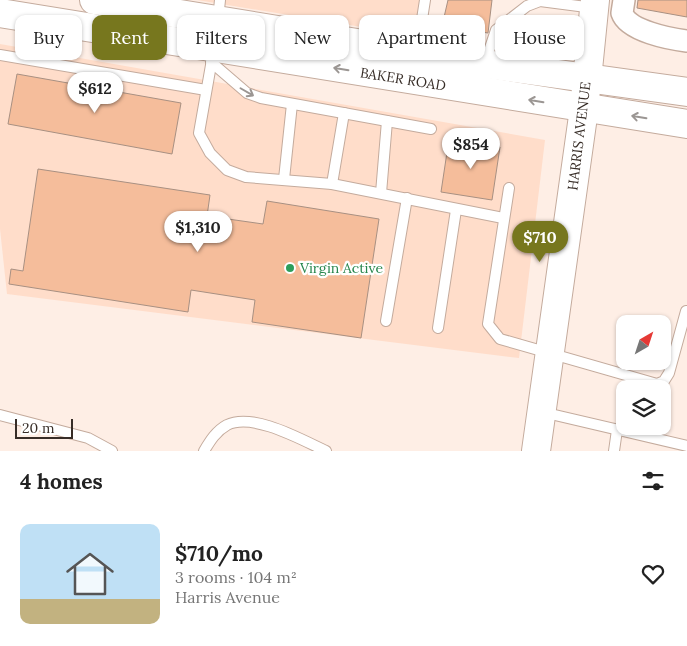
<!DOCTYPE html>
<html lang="en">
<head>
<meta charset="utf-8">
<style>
	body { margin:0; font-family:Lora,serif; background:#f6f6f6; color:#222; height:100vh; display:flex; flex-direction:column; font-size:19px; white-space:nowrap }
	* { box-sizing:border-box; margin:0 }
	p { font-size:16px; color:#767676 }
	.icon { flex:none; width:28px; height:28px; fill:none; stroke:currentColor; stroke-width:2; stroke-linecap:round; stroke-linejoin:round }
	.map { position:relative; height:451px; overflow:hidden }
	.side { display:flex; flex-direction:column; background:#fff; flex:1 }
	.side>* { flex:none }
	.banner { position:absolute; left:15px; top:15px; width:658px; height:45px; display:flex; gap:10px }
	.needle { width:32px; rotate:39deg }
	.controls { position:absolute; left:616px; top:315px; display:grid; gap:10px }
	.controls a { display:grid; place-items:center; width:55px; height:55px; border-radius:10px; background:#fff; box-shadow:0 1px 4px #0004; font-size:25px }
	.scale { position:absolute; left:15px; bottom:12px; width:58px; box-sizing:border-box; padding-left:5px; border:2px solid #372d27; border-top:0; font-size:14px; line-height:18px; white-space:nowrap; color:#372d27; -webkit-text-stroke:4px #fff; paint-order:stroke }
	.price { position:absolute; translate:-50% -42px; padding:0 11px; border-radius:18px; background:#fff; color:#222; font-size:16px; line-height:32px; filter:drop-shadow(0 1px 2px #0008) }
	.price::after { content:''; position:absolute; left:50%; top:30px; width:15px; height:11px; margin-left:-8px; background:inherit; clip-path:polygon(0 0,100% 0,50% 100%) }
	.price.current { background:#77771e; color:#fff }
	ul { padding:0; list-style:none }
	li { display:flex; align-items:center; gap:15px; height:125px; padding:0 20px }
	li+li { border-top:1px solid #e0e0e0 }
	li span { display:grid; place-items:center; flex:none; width:140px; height:100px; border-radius:10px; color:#555 }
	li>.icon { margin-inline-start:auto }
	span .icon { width:60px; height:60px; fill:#fffc; stroke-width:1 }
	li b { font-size:21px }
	h2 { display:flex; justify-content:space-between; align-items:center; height:60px; padding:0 20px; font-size:21px }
	.pill { padding:0 18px; border-radius:10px; background:#fff; box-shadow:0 1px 4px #0004; font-size:18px; line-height:45px }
	.pill.current { background:#77771e; color:#fff }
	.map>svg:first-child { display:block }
	.built { fill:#ffddca }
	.building { fill:#f5bd9b; stroke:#a89082 }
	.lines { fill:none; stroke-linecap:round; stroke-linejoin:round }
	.lane-casing { stroke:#c4ab9d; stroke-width:12 }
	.street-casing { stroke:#c4ab9d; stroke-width:24 }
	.secondary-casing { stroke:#c4ab9d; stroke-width:30 }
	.lane { stroke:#fff; stroke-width:10 }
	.street { stroke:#fff; stroke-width:21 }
	.secondary { stroke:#fff; stroke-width:28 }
	.oneway { stroke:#9b9693 }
	.leisure-dot { fill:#2e9e5b; stroke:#fff; stroke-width:2 }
	.labels { text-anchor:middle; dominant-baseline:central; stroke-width:4.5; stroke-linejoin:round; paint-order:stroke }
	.street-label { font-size:14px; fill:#372d27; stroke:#fff }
	.leisure-label { font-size:14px; fill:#27864d; stroke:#fff; text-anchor:start }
</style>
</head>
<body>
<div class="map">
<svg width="687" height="451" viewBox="0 0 687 451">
	<rect width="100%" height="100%" fill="#feeee5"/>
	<g class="built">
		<polygon points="197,0 422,0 416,36"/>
		<polygon points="0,44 545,140 519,358 7,294 0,229"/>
	</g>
	<g class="building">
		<polygon points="448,0 492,0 488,33 442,26"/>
		<polygon points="638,0 687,0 687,17 637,8"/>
		<polygon points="17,74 181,103 172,154 8,124"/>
		<polygon points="449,139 500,147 492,200 441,192"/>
		<polygon points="38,169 210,195 207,216 263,224 267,201 379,219 361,338 252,322 255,300 191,290 188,312 9,284 11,269 23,271"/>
	</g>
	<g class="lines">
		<g class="lane-casing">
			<g id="lane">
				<polyline points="218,19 220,0"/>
				<polyline points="214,48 199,133 210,153 227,170 246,177 332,184 503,218"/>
				<polyline points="417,51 425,0"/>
				<polyline points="0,55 206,90"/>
				<polyline points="211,62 247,93 261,98 431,129"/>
				<polyline points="485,63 496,30 527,6 540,1 594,8"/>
				<polyline points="284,179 292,104"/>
				<polyline points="332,184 344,113"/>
				<polyline points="509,188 488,324 500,339 657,384 664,381 669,373 686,311"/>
				<polyline points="381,193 387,121"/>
				<polyline points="386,321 407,198"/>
				<polyline points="438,328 456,210"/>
				<polyline points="542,412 687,446"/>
				<polyline points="0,415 88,438 112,451"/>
				<path d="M 204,451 C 210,441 216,431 227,425 C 253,412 302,440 326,451"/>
				<polyline points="614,451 617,430"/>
			</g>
		</g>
		<g class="street-casing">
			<path id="street" d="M 624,0 L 622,13 C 628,31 670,39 687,41"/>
		</g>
		<g class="secondary-casing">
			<g id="secondary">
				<polyline points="94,0 485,64 687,92"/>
				<polyline points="0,13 687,124"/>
				<polyline points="536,451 584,109 595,0"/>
			</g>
		</g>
		<use href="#lane" class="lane"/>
		<use href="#street" class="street"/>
		<use href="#secondary" class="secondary"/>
	</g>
	<defs><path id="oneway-shaft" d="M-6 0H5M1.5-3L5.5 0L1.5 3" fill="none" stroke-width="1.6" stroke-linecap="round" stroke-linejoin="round" transform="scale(1.25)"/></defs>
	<g class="oneway">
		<use href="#oneway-shaft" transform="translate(341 69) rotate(-171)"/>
		<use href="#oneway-shaft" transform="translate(247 92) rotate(30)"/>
		<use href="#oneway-shaft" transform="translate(536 101) rotate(-171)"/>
		<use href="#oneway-shaft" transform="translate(639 117) rotate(-171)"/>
	</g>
	<circle class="leisure-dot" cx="290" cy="268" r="5"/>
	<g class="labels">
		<g class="street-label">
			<text transform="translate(403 79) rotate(9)">BAKER ROAD</text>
			<text transform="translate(579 136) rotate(-83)">HARRIS AVENUE</text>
		</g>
		<g class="leisure-label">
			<text x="300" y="268">Virgin Active</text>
		</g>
	</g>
</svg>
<div class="controls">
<a><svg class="needle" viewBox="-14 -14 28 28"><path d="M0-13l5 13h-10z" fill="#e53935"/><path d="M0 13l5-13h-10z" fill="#767676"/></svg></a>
<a><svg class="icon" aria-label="layers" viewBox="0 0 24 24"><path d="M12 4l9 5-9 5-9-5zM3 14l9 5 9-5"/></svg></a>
</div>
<div class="scale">20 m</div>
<b class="price" style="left:95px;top:114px">$612</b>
<b class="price" style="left:471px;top:170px">$854</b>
<b class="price" style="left:198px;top:253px">$1,310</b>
<b class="price current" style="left:540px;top:263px">$710</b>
<div class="banner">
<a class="pill">Buy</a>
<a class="pill current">Rent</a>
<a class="pill">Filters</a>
<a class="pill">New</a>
<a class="pill">Apartment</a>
<a class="pill">House</a>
</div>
</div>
<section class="side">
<h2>4 homes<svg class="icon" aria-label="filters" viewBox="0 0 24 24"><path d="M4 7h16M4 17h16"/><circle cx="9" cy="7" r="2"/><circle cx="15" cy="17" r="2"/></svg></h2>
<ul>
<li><span style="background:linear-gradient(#bfe0f5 75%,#c2b280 0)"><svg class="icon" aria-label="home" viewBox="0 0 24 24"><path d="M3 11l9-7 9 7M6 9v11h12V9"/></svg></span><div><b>$710/mo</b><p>3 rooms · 104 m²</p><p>Harris Avenue</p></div><svg class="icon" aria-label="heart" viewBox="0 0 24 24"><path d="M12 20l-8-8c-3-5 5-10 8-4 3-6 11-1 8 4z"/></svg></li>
</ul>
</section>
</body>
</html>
